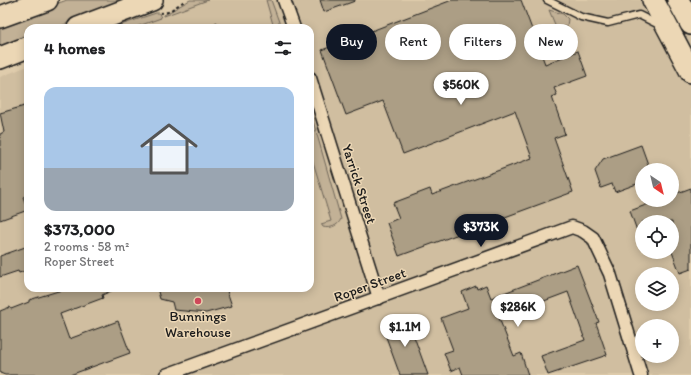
<!DOCTYPE html>
<html lang="en">
<head>
<meta charset="utf-8">
<style>
	body { margin:0; font-family:Itim,sans-serif; background:#f6f6f6; color:#202124; height:100vh; display:flex; flex-direction:column; font-size:15px; white-space:nowrap }
	* { box-sizing:border-box; margin:0 }
	p { font-size:13px; color:#757577 }
	.icon { flex:none; width:22px; height:22px; fill:none; stroke:currentColor; stroke-width:2; stroke-linecap:round; stroke-linejoin:round }
	.map { position:relative; flex:1; overflow:hidden }
	.panel { position:absolute; left:24px; top:24px; width:290px; height:268px; display:flex; flex-direction:column; background:#fff; border-radius:12px; box-shadow:0 2px 10px #0003 }
	.panel>* { flex:none }
	.top-card { position:absolute; left:326px; top:24px; width:305px; height:36px; display:flex; gap:8px }
	.needle { width:26px; rotate:145deg }
	.tools { position:absolute; left:635px; top:163px; display:grid; gap:8px }
	.tools a { display:grid; place-items:center; width:44px; height:44px; border-radius:50%; background:#fff; box-shadow:0 2px 10px #0003; font-size:20px }
	.price { position:absolute; translate:-50% -34px; padding:0 9px; border-radius:14px; background:#fff; color:#222; font-size:13px; line-height:26px; filter:drop-shadow(0 1px 2px #0008) }
	.price::after { content:''; position:absolute; left:50%; top:24px; width:12px; height:9px; margin-left:-6px; background:inherit; clip-path:polygon(0 0,100% 0,50% 100%) }
	.price.active { background:#111827; color:#fff }
	ul { padding:0; list-style:none }
	li { display:grid; align-content:center; gap:8px; height:212px; padding:0 20px }
	li+li { border-top:1px solid #e0e0e0 }
	li span { display:grid; place-items:center; height:124px; border-radius:12px; color:#555 }
	li>.icon { margin-inline-start:auto }
	span .icon { width:72px; height:72px; fill:#fffc; stroke-width:1 }
	li b { font-size:17px }
	h2 { display:flex; justify-content:space-between; align-items:center; height:48px; padding:0 20px; font-size:17px }
	.chip { padding:0 14px; border-radius:18px; background:#fff; box-shadow:0 2px 10px #0003; font-size:14px; line-height:36px }
	.chip.active { background:#111827; color:#fff }
	.map>svg:first-child { display:block }
	.built { fill:#d0bea0; fill-rule:evenodd }
	.green { fill:#c2b196; stroke:#6f6659 }
	.building { fill:#ac9e85; stroke:#1c1c1c }
	.lines { fill:none; stroke-linecap:round; stroke-linejoin:round }
	.lane-casing { stroke:#1c1c1c; stroke-width:9 }
	.street-casing { stroke:#1c1c1c; stroke-width:15 }
	.highway-casing { stroke:#1c1c1c; stroke-width:24 }
	.path { stroke:#1c1c1c; stroke-width:2; stroke-dasharray:3 3; stroke-linecap:butt }
	.lane { stroke:#ecd7b5; stroke-width:6 }
	.street { stroke:#ecd7b5; stroke-width:12 }
	.highway { stroke:#ecd7b5; stroke-width:21 }
	.poi-dot { fill:#d1495b; stroke:#ecd7b5; stroke-width:1.5 }
	.labels { text-anchor:middle; dominant-baseline:central; stroke-width:3; stroke-linejoin:round; paint-order:stroke }
	.street-label { font-size:14px; fill:#1c1c1c; stroke:#ecd7b5 }
	.poi-label { font-size:14px; fill:#1c1c1c; stroke:#ecd7b5 }
</style>
</head>
<body>
<div class="map">
<svg width="691" height="375" viewBox="0 0 691 375">
	<rect width="100%" height="100%" fill="#dfccac"/>
	<filter id="ink" filterUnits="userSpaceOnUse"><feTurbulence type="fractalNoise" baseFrequency=".025" numOctaves="2"/><feDisplacementMap in="SourceGraphic" scale="8" xChannelSelector="R" yChannelSelector="G"/><feConvolveMatrix kernelMatrix="1 2 1 2 8 2 1 2 1" color-interpolation-filters="sRGB"/></filter>
	<g filter="url(#ink)">
		<path class="built" d="M 201,0 L 691,0 L 691,375 L 0,375 L 0,77 L 28,66 L 28,288 L 310,288 L 310,28 L 128,28 ZM 642,170 L 672,170 L 672,200 L 642,200 ZM 642,222 L 672,222 L 672,252 L 642,252 ZM 642,274 L 672,274 L 672,304 L 642,304 ZM 642,326 L 672,326 L 672,356 L 642,356 Z"/>
		<g class="green">
			<polygon points="67,0 132,0 55,28 28,28 28,38 0,49 0,24"/>
			<polygon points="190,0 208,0 164,16 164,15"/>
			<polygon points="266,0 271,0 279,22 279,28 274,28"/>
			<polygon points="549,10 563,14 568,19 567,26 560,29 556,27"/>
			<polygon points="156,13 159,13 161,18 133,28 112,28"/>
			<path d="M 310,110 L 341,219 C 338,226 330,229 323,227 L 321,224 L 331,221 L 310,152 Z"/>
		</g>
		<g class="building">
			<polygon points="320,0 355,0 355,1 324,12"/>
			<polygon points="452,0 521,0 545,64 578,51 587,76 554,88 557,95 552,97 565,134 554,138 573,192 399,256 387,223 399,218 393,203 430,189 432,195 532,158 515,111 403,154 383,101 346,115 322,50"/>
			<polygon points="28,105 28,195 23,197 28,210 0,220 0,134 4,132 0,113"/>
			<polygon points="641,145 650,170 642,170 642,182 615,192 612,184 601,188 595,171 603,159"/>
			<polygon points="691,188 691,269 680,273 672,252 672,222 642,222 641,242 630,211 659,200 672,200 672,195"/>
			<polygon points="28,246 28,270 19,273 18,271 0,277 0,256"/>
			<polygon points="577,265 599,322 596,323 607,355 548,375 541,356 585,340 568,292 499,318 514,356 521,353 528,375 463,375 460,367 451,371 444,353 453,350 441,318 468,308 462,292 476,286 477,289 486,285 491,298"/>
			<polygon points="68,288 118,288 102,295 103,298 60,314 69,339 118,321 130,353 70,375 5,375 0,373 0,311 10,307 11,309 29,302 29,300"/>
			<polygon points="157,288 226,288 232,306 206,313 174,310 172,302 160,299"/>
			<polygon points="407,317 428,375 400,375 382,326"/>
		</g>
		<g class="lines">
			<g class="lane-casing">
				<polyline id="lane" points="547,0 581,17 608,23 639,15 659,25"/>
			</g>
			<g class="street-casing">
				<g id="street">
					<polyline points="284,0 294,28"/>
					<polyline points="310,78 379,298"/>
					<polyline points="166,375 572,227 583,231 593,238 610,274 641,375"/>
				</g>
			</g>
			<g class="highway-casing">
				<g id="highway">
					<polyline points="653,0 691,72"/>
					<polyline points="678,0 691,24"/>
					<polyline points="0,17 47,0"/>
					<polyline points="78,28 152,0"/>
					<polyline points="0,58 28,47"/>
				</g>
			</g>
			<g class="path">
				<polyline points="160,13 168,12 186,0"/>
				<polyline points="216,22 218,28"/>
			</g>
			<use href="#lane" class="lane"/>
			<use href="#street" class="street"/>
			<use href="#highway" class="highway"/>
		</g>
	</g>
	<circle class="poi-dot" cx="198" cy="301" r="4"/>
	<g class="labels">
		<g class="street-label">
			<text transform="translate(359 184) rotate(72)">Yarrick Street</text>
			<text transform="translate(370 285) rotate(-20)">Roper Street</text>
		</g>
		<g class="poi-label">
			<text x="198" y="316">Bunnings<tspan x="198" dy="16">Warehouse</tspan></text>
		</g>
	</g>
</svg>
<div class="tools">
<a><svg class="needle" viewBox="-14 -14 28 28"><path d="M0-13l5 13h-10z" fill="#e53935"/><path d="M0 13l5-13h-10z" fill="#757577"/></svg></a>
<a><svg class="icon" aria-label="locate" viewBox="0 0 24 24"><circle cx="12" cy="12" r="6"/><path d="M12 2v4M12 18v4M2 12h4M18 12h4"/></svg></a>
<a><svg class="icon" aria-label="layers" viewBox="0 0 24 24"><path d="M12 4l9 5-9 5-9-5zM3 14l9 5 9-5"/></svg></a>
<a>+</a>
</div>
<b class="price" style="left:461px;top:106px">$560K</b>
<b class="price active" style="left:481px;top:248px">$373K</b>
<b class="price" style="left:518px;top:328px">$286K</b>
<b class="price" style="left:405px;top:348px">$1.1M</b>
<div class="top-card">
<a class="chip active">Buy</a>
<a class="chip">Rent</a>
<a class="chip">Filters</a>
<a class="chip">New</a>
</div>
<section class="panel">
<h2>4 homes<svg class="icon" aria-label="filters" viewBox="0 0 24 24"><path d="M4 7h16M4 17h16"/><circle cx="9" cy="7" r="2"/><circle cx="15" cy="17" r="2"/></svg></h2>
<ul>
<li><span style="background:linear-gradient(#a9c7e8 65%,#9aa5b1 0)"><svg class="icon" aria-label="home" viewBox="0 0 24 24"><path d="M3 11l9-7 9 7M6 9v11h12V9"/></svg></span><div><b>$373,000</b><p>2 rooms · 58 m²</p><p>Roper Street</p></div></li>
</ul>
</section>
</div>
</body>
</html>
